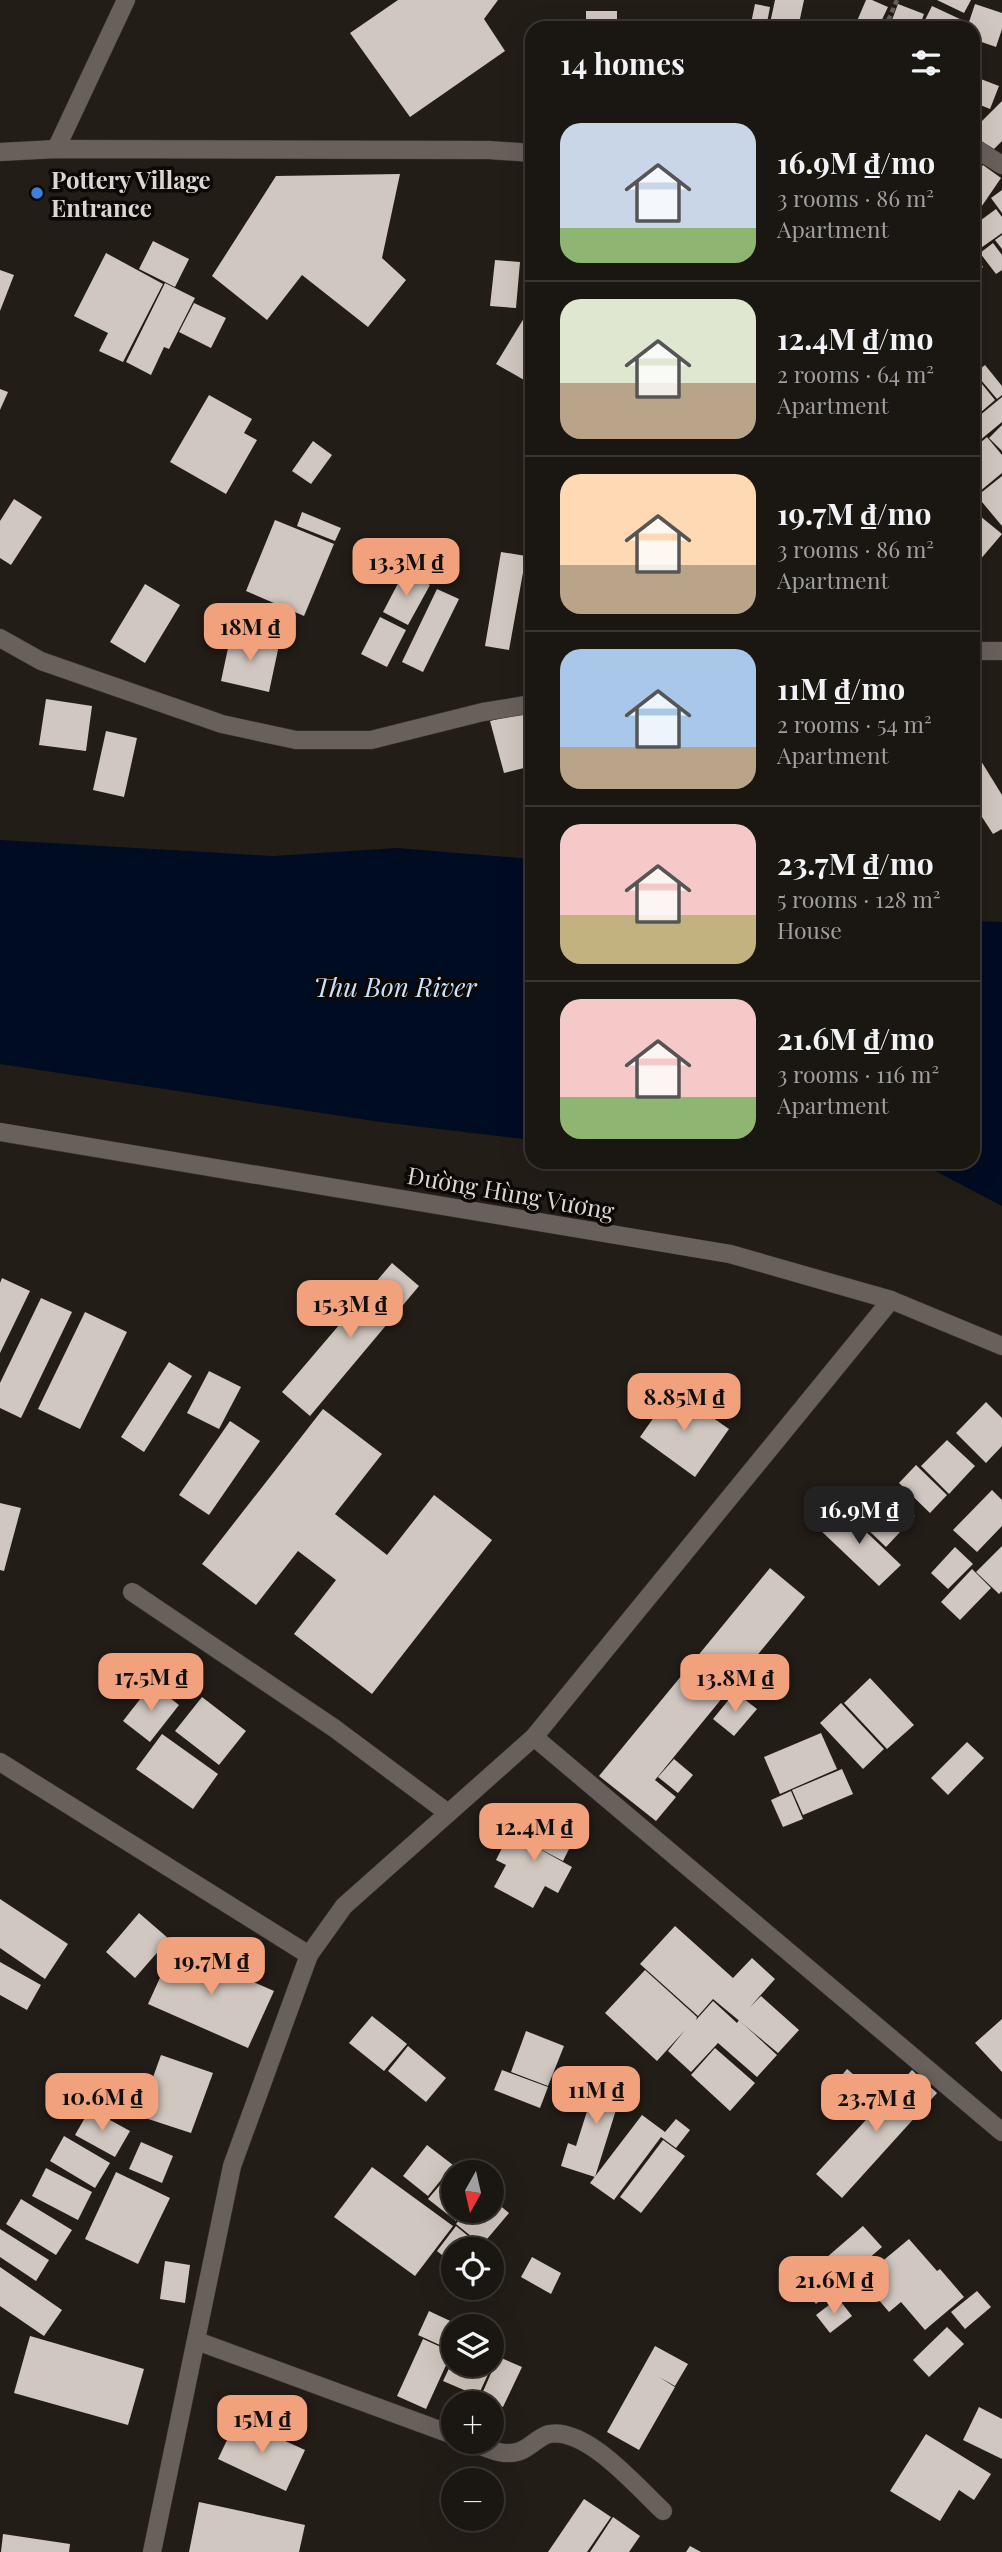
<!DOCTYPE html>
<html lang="en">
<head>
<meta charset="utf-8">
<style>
	body { margin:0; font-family:"Playfair Display",serif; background:#231f1b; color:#f1f3f6; height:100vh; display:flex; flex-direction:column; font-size:26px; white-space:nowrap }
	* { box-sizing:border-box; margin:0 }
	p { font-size:23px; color:#9f9f9f }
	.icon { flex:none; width:38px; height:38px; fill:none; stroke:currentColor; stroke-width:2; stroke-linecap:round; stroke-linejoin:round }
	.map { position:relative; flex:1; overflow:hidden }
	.panel { position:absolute; left:525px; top:21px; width:455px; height:1148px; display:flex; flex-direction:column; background:#1a1612; border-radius:21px; box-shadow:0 7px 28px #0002,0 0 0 2px #383532 }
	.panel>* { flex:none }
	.needle { width:46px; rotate:188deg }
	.tools { position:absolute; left:441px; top:2160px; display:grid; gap:14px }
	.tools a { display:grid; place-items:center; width:63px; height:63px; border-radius:50%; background:#1a1612; box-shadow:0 7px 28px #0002,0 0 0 2px #383532; font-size:35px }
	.price { position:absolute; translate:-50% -60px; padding:0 16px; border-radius:14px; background:#f1a17c; color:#111; font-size:23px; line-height:46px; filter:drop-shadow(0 2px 4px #0008) }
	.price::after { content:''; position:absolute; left:50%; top:42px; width:21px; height:16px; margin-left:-10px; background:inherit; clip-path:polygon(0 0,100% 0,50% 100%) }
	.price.on { background:#222; color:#fff }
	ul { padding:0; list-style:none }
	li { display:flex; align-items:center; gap:21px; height:175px; padding:0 35px }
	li+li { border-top:2px solid #383532 }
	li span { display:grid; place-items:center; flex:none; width:196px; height:140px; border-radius:21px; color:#555 }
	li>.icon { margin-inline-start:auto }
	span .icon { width:84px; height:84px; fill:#fffc; stroke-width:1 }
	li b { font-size:30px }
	h2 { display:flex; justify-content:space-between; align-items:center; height:84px; padding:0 35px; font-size:30px }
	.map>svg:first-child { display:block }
	.water { fill:#000c22 }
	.building { fill:#d0c7c0 }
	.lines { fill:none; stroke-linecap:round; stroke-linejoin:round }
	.minor-casing { stroke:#3e3936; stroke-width:19 }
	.secondary-casing { stroke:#3e3936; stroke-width:19 }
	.path { stroke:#655f5b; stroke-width:4.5; stroke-dasharray:5 3.5; stroke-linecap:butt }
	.minor { stroke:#68605b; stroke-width:18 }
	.secondary { stroke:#68605b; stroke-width:18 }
	.shop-dot { fill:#3f7fe0; stroke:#0b0806; stroke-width:2.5 }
	.labels { text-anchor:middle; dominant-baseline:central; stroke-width:7; stroke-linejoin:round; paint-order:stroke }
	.poi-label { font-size:24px; font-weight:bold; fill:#dbd6d3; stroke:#0b0806; text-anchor:start }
	.street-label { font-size:24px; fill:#dbd6d3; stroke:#0b0806 }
	.water-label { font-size:26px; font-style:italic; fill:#c8e2ff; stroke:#0b0806 }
</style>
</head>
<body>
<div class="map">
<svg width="1002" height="2552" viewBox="0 0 1002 2552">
	<rect width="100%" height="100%" fill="#231d18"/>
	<g class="water">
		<polygon points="0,840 273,856 397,848 532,859 532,1140 381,1122 0,1064"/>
		<polygon points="973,921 1002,922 1002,1206 918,1162 973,1162"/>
		<polygon points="731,1162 887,1162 857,1170"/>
	</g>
	<g class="building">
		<polygon points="398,0 498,0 484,19 505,51 410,117 350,33"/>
		<polygon points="775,0 804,0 798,28 769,28"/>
		<polygon points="866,0 872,0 888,7 878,28 854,28"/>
		<polygon points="937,0 971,0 964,13"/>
		<polygon points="755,4 770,7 766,28 750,28"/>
		<polygon points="898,4 924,14 919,28 889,28"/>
		<polygon points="975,4 1002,13 1002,29 996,47 973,39 973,28 967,28"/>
		<polygon points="932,6 962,20 958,28 921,28"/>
		<rect x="586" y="11" width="31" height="17"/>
		<polygon points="801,23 818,27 818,28 800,28"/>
		<polygon points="532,46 532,119 528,119 526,47"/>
		<polygon points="973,76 999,86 990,109 973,102"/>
		<polygon points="1002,101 1002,141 992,151 973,133 973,130"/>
		<polygon points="983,165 1001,178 973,219 973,180"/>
		<polygon points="400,174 382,258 406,280 368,327 302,275 267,320 212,276 276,176"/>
		<polygon points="1002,190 1002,213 991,198"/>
		<polygon points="996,209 1002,217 1002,233 978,250 973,244 973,226"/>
		<polygon points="1002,235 1002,249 995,240"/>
		<polygon points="153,241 189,259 175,287 139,269"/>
		<polygon points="993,243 1002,255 1002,270 996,274 980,253"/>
		<polygon points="106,253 163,284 123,362 99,351 108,333 74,316"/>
		<polygon points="973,253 983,267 973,275"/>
		<polygon points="495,260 520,262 516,308 490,306"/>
		<polygon points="0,270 14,275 0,311"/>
		<polygon points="165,283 195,298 169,349 164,347 151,375 126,362"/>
		<polygon points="194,303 226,318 211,348 179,332"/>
		<polygon points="532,305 532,383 531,384 496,364"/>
		<polygon points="973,350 981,367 973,370"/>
		<polygon points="985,365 1002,386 1002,395 997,399 975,373"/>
		<polygon points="973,373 995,400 973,419"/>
		<polygon points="0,389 8,392 0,410"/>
		<polygon points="209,395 252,419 244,433 257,440 226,494 170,462"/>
		<polygon points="1002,397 1002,422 973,446 973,421"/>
		<polygon points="1002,425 1002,451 989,438"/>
		<polygon points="987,437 1002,455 1002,473 979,492 973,485 973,449"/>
		<polygon points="313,441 332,455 311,484 292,471"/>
		<polygon points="1002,476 1002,526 977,496"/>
		<polygon points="14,499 42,517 11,565 0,558 0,521"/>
		<polygon points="302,512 341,528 335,541 297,526"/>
		<polygon points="980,516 1002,534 973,568 973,524"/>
		<polygon points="275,520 334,544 304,616 246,591"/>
		<polygon points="501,552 526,556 509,650 485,646"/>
		<polygon points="404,572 430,585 408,625 383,612"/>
		<polygon points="145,584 180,605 145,663 110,642"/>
		<polygon points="437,589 459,599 423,672 402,662"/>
		<polygon points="380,617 406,630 387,667 361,654"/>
		<polygon points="231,634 279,645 269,692 221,681"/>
		<polygon points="46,699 92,706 86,751 39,745"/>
		<polygon points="531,710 532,766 504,773 490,721"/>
		<polygon points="106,731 137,738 124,797 93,790"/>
		<polygon points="981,761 1002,795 1002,829 993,834 973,803 973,766"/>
		<polygon points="392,1263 419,1286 310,1416 282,1392"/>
		<polygon points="2,1278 30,1291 0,1353 0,1283"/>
		<polygon points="41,1298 72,1312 21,1418 0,1408 0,1383"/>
		<polygon points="85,1312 127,1332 80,1429 38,1409"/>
		<polygon points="169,1362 192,1376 144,1452 121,1437"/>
		<polygon points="209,1371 241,1387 219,1429 187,1413"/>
		<polygon points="673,1390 729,1429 695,1477 640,1437"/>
		<polygon points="986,1402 1002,1418 1002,1446 986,1463 956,1433"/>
		<polygon points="323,1409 382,1454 335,1514 387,1555 434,1495 492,1540 372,1694 294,1634 336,1580 298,1551 256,1605 202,1564"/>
		<polygon points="230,1421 260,1441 209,1515 179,1495"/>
		<polygon points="947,1440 975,1466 949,1494 921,1466"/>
		<polygon points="916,1465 947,1495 930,1513 899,1483"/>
		<polygon points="992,1490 1002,1500 1002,1526 977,1552 953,1530"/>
		<polygon points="891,1493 915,1516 886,1547 862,1524"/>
		<polygon points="0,1503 21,1508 4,1571 0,1570"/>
		<polygon points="838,1505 901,1565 879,1586 817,1527"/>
		<polygon points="1002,1546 1002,1591 999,1594 976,1572"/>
		<polygon points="955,1547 973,1564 948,1589 931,1573"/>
		<polygon points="770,1568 805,1597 655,1780 676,1797 656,1821 599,1776"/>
		<polygon points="972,1569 991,1588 960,1620 941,1602"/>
		<polygon points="870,1678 914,1725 887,1749 844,1703"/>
		<polygon points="152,1684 179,1705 150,1742 123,1721"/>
		<polygon points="735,1692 757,1709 734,1736 713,1719"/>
		<polygon points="202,1697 246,1731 219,1765 175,1731"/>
		<polygon points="841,1703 884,1749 863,1769 820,1723"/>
		<polygon points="821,1733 837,1769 780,1794 764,1757"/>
		<polygon points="162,1734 218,1774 193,1809 136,1769"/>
		<polygon points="967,1742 984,1758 948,1795 931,1778"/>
		<polygon points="674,1759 693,1775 678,1793 658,1777"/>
		<polygon points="842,1769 853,1794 803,1815 792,1790"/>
		<polygon points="791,1791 803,1819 783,1827 771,1800"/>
		<polygon points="533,1818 574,1839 563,1861 525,1841 572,1867 558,1893 545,1886 533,1908 494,1887 506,1865 496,1860 509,1834 522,1840"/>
		<polygon points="0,1899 68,1944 45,1979 0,1948"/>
		<polygon points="139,1913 169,1939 135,1978 106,1952"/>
		<polygon points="675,1926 733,1978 752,1958 775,1979 750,2007 761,1996 799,2030 778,2053 713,1999 698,2016 640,1964"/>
		<polygon points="174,1947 274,1991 248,2048 148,2004"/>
		<polygon points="0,1962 41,1985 27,2010 0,1995"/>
		<polygon points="645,1970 697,2017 696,2020 713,2001 737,2023 739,2020 777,2055 757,2077 718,2043 691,2072 668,2051 685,2030 657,2061 605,2013"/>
		<polygon points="372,2016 407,2044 384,2071 349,2043"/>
		<polygon points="1002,2019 1002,2072 975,2043"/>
		<polygon points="526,2031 564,2046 548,2086 511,2072"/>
		<polygon points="408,2046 446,2078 426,2102 388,2071"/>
		<polygon points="715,2048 755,2083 730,2111 691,2075"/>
		<polygon points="161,2055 213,2073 191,2133 139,2116"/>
		<polygon points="847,2069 872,2090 858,2107 833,2086"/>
		<polygon points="502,2070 548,2087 540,2108 494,2090"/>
		<polygon points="600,2070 626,2078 595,2177 561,2166 568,2143 576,2146"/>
		<polygon points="912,2070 937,2093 842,2198 816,2174"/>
		<polygon points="90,2109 130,2131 115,2157 75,2135"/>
		<polygon points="642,2115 665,2132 676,2119 690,2130 676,2148 661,2137 614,2200 590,2183"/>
		<polygon points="64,2136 110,2163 95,2188 50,2161"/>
		<polygon points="663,2140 685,2156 641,2213 620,2197"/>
		<polygon points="141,2142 173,2156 162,2183 129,2169"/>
		<polygon points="427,2145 453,2165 428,2196 403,2176"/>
		<polygon points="372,2167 453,2226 415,2276 334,2217"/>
		<polygon points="46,2168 92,2192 78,2220 32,2196"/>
		<polygon points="116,2172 170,2198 138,2264 85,2239"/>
		<polygon points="450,2173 453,2176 453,2210 464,2210 456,2221 428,2199"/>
		<polygon points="21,2199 72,2230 56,2255 6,2224"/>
		<polygon points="492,2199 509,2213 482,2245 456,2224 467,2210 492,2210"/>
		<polygon points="456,2226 484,2249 453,2249 453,2264 437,2251"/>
		<polygon points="863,2226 882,2247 816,2304 797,2283"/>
		<polygon points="0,2229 49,2260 36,2281 0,2257"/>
		<polygon points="909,2239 937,2271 940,2269 964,2297 925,2330 901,2302 889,2312 861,2279"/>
		<polygon points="532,2257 561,2273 551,2294 521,2277"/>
		<polygon points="165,2261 190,2265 185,2303 160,2299"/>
		<polygon points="0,2267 62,2310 44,2336 0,2306"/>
		<polygon points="977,2291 991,2307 965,2329 951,2312"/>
		<polygon points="838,2298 852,2316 830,2333 816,2315"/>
		<polygon points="429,2311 461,2326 453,2326 453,2351 418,2335"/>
		<polygon points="947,2327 964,2344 929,2377 913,2360"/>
		<polygon points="30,2336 144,2369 128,2425 14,2393"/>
		<polygon points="423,2339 452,2352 426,2409 397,2396"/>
		<polygon points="655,2346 688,2364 675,2386 659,2377 675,2387 639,2450 607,2432"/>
		<polygon points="492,2354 522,2367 503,2407 481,2396 492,2371 490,2370 478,2396 443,2381 453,2360 453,2364 492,2364"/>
		<polygon points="979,2407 1002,2419 1002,2459 963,2440"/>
		<polygon points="237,2419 305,2450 286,2491 218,2459"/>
		<polygon points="926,2434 991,2474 974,2500 959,2490 940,2521 890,2491"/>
		<polygon points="584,2499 611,2517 587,2552 548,2552"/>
		<polygon points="199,2502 305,2525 299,2552 189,2552"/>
		<polygon points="613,2517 640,2536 629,2552 590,2552"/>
		<polygon points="3,2534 70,2544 69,2552 1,2552"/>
		<polygon points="690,2546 701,2552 686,2552"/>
	</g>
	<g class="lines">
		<g class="minor-casing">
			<g id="minor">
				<polyline points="973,147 1002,165"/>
				<polyline points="56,149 126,0"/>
				<polyline points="0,152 56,149 489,150 532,153"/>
				<polyline points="0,638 41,661 222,724 296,740 371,740 483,712 532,704"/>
				<polyline points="973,651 1002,651"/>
				<polyline points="132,1592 334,1728 448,1813"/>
				<polyline points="534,1737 1002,2132"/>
				<polyline points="0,1762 309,1955"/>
				<polyline points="197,2341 453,2435"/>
				<path d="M 469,2441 C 486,2448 508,2460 526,2448 C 533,2444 541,2436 549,2434 C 587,2427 637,2487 663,2511"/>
				<polyline points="152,2552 232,2166 309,1955 344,1906 534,1737 891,1300"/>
			</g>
		</g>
		<g class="secondary-casing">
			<polyline id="secondary" points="0,1132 730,1254 891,1300 1002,1346"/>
		</g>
		<polyline class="path" points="885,28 897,0"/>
		<use href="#minor" class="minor"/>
		<use href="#secondary" class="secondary"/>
	</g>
	<circle class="shop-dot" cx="37" cy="193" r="7"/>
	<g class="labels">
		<g class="poi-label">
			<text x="51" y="179">Pottery Village<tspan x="51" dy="28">Entrance</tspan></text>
		</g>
		<g class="street-label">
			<text transform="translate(511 1192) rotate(10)">Đường Hùng Vương</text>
		</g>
		<g class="water-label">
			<text x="395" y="986">Thu Bon River</text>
		</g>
	</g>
</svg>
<div class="tools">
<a><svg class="needle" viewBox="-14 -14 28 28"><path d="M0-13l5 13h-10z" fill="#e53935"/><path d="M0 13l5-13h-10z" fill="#9f9f9f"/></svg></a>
<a><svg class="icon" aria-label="locate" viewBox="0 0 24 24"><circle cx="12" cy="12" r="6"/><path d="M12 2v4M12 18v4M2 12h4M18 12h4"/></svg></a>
<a><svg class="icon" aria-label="layers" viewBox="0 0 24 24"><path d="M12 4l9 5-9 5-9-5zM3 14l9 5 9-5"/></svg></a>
<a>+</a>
<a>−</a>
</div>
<b class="price" style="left:406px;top:598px">13.3M ₫</b>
<b class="price" style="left:250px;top:663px">18M ₫</b>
<b class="price" style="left:350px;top:1340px">15.3M ₫</b>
<b class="price" style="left:684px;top:1433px">8.85M ₫</b>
<b class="price on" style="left:859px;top:1546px">16.9M ₫</b>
<b class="price" style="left:151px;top:1713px">17.5M ₫</b>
<b class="price" style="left:735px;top:1714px">13.8M ₫</b>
<b class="price" style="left:534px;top:1863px">12.4M ₫</b>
<b class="price" style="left:211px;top:1997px">19.7M ₫</b>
<b class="price" style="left:596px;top:2126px">11M ₫</b>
<b class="price" style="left:102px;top:2133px">10.6M ₫</b>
<b class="price" style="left:876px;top:2134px">23.7M ₫</b>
<b class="price" style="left:834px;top:2316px">21.6M ₫</b>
<b class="price" style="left:262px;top:2455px">15M ₫</b>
<section class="panel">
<h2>14 homes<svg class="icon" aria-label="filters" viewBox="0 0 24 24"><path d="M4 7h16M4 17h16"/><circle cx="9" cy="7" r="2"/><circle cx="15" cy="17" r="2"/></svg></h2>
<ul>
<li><span style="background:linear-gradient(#c9d6e8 75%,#8fb573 0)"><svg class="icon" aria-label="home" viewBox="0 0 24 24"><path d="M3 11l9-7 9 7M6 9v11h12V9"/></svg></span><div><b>16.9M ₫/mo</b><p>3 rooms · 86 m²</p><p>Apartment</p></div></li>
<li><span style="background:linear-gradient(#dfe7d0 60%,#b9a48a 0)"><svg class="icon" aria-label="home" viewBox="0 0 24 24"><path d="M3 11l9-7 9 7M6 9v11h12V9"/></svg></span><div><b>12.4M ₫/mo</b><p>2 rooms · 64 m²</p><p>Apartment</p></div></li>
<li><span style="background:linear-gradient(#ffd9b3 65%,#b9a48a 0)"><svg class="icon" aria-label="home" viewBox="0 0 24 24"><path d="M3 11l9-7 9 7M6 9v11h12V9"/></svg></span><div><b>19.7M ₫/mo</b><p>3 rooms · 86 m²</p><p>Apartment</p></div></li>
<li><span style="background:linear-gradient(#a9c7e8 70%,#b9a48a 0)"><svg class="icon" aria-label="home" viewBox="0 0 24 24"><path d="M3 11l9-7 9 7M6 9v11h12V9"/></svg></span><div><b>11M ₫/mo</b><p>2 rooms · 54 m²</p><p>Apartment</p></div></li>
<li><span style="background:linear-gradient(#f6c9c9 65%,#c2b280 0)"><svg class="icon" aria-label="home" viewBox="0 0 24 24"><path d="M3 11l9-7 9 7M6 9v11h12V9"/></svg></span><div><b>23.7M ₫/mo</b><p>5 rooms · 128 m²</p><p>House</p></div></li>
<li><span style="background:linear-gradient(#f6c9c9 70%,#8fb573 0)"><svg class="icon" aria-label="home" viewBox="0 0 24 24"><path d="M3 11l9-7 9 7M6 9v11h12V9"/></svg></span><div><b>21.6M ₫/mo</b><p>3 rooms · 116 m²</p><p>Apartment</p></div></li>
</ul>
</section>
</div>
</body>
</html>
